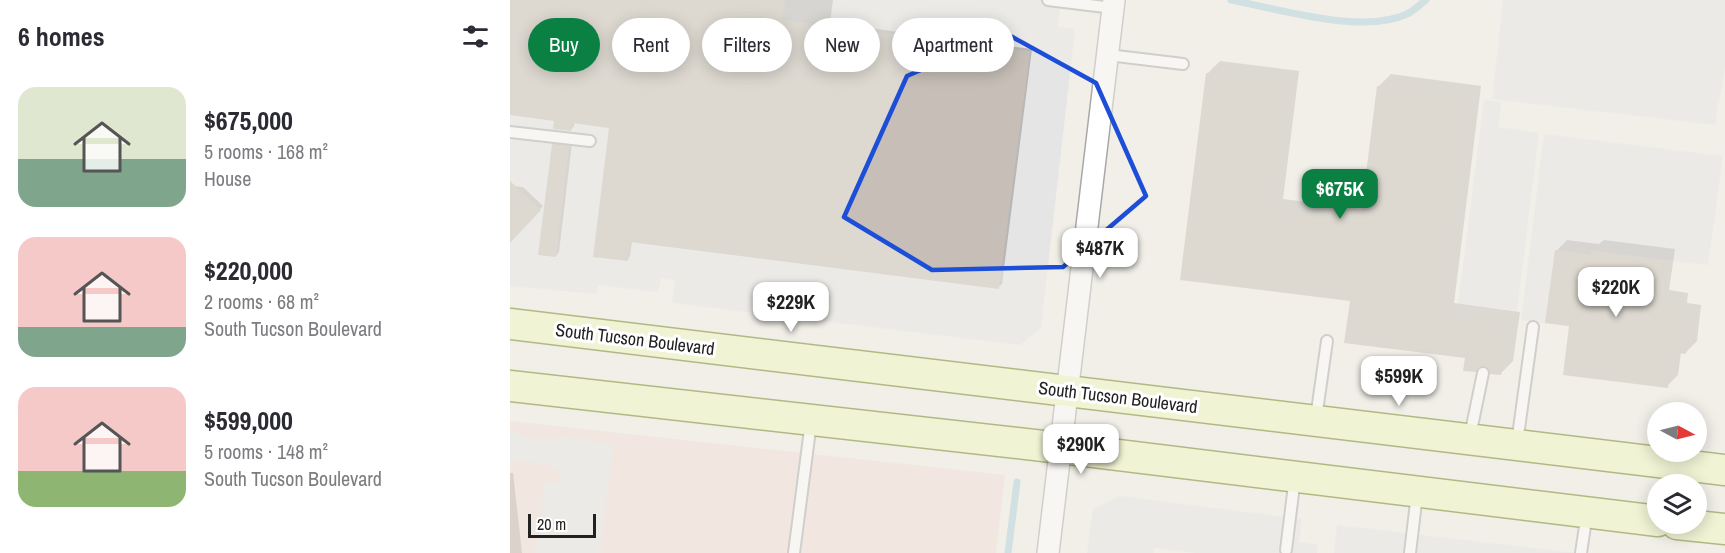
<!DOCTYPE html>
<html lang="en">
<head>
<meta charset="utf-8">
<style>
	body { margin:0; font-family:"Archivo Narrow",sans-serif; background:#f2f2f3; color:#2b2b33; height:100vh; display:flex; flex-direction:column; font-size:22px; white-space:nowrap }
	* { box-sizing:border-box; margin:0 }
	p { font-size:20px; color:#7c7c81 }
	.icon { flex:none; width:33px; height:33px; fill:none; stroke:currentColor; stroke-width:2; stroke-linecap:round; stroke-linejoin:round }
	.map { position:relative; flex:1; overflow:hidden }
	.sheet { display:flex; flex-direction:column; background:#fff; width:510px }
	.sheet>* { flex:none }
	.hud { position:absolute; left:18px; top:18px; width:570px; height:54px; display:flex; gap:12px }
	.needle { width:39px; rotate:97deg }
	.tools { position:absolute; left:1137px; top:402px; display:grid; gap:12px }
	.tools a { display:grid; place-items:center; width:60px; height:60px; border-radius:50%; background:#fff; box-shadow:0 3px 15px #0003; font-size:30px }
	.scale { position:absolute; left:18px; bottom:15px; width:68px; box-sizing:border-box; padding-left:6px; border:3px solid #212121; border-top:0; font-size:16px; line-height:21px; white-space:nowrap; color:#212121; -webkit-text-stroke:4px #fff; paint-order:stroke }
	.price { position:absolute; translate:-50% -51px; padding:0 14px; border-radius:12px; background:#fff; color:#222; font-size:20px; line-height:39px; filter:drop-shadow(0 2px 3px #0008) }
	.price::after { content:''; position:absolute; left:50%; top:36px; width:18px; height:14px; margin-left:-9px; background:inherit; clip-path:polygon(0 0,100% 0,50% 100%) }
	.price.active { background:#0b8043; color:#fff }
	ul { padding:0; list-style:none }
	li { display:flex; align-items:center; gap:18px; height:150px; padding:0 18px }
	li span { display:grid; place-items:center; flex:none; width:168px; height:120px; border-radius:18px; color:#555 }
	li>.icon { margin-inline-start:auto }
	span .icon { width:72px; height:72px; fill:#fffc; stroke-width:1 }
	li b { font-size:26px }
	h2 { display:flex; justify-content:space-between; align-items:center; height:72px; padding:0 18px; font-size:26px }
	.pill { padding:0 21px; border-radius:27px; background:#fff; box-shadow:0 3px 15px #0003; font-size:21px; line-height:54px }
	.pill.active { background:#0b8043; color:#fff }
	main { display:flex; flex:1; min-height:0 }
	.map>svg:first-child { display:block }
	.commercial { fill:#f1dbd8 }
	.parking { fill:#e5e5e5 }
	.shadow { fill:#0003 }
	.lines { fill:none; stroke-linecap:round; stroke-linejoin:round }
	.stream { stroke:#aacedd; stroke-width:7 }
	.building { fill:#c6beb7 }
	.lane-casing { stroke:#a8a8a8; stroke-width:14 }
	.street-casing { stroke:#a8a8a8; stroke-width:24 }
	.secondary-casing { stroke:#647907; stroke-width:33 }
	.lane { stroke:#fff; stroke-width:10 }
	.street { stroke:#fff; stroke-width:21 }
	.secondary { stroke:#f1f9be; stroke-width:30 }
	.marked { fill:none; stroke:#1d4ed8; stroke-width:4.5; stroke-linejoin:round }
	.labels { text-anchor:middle; dominant-baseline:central; stroke-width:6; stroke-linejoin:round; paint-order:stroke }
	.street-label { font-size:18px; fill:#212121; stroke:#fff }
</style>
</head>
<body>
<main>
<section class="sheet">
<h2>6 homes<svg class="icon" aria-label="filters" viewBox="0 0 24 24"><path d="M4 7h16M4 17h16"/><circle cx="9" cy="7" r="2"/><circle cx="15" cy="17" r="2"/></svg></h2>
<ul>
<li><span style="background:linear-gradient(#dfe7d0 60%,#7fa58c 0)"><svg class="icon" aria-label="home" viewBox="0 0 24 24"><path d="M3 11l9-7 9 7M6 9v11h12V9"/></svg></span><div><b>$675,000</b><p>5 rooms · 168 m²</p><p>House</p></div></li>
<li><span style="background:linear-gradient(#f6c9c9 75%,#7fa58c 0)"><svg class="icon" aria-label="home" viewBox="0 0 24 24"><path d="M3 11l9-7 9 7M6 9v11h12V9"/></svg></span><div><b>$220,000</b><p>2 rooms · 68 m²</p><p>South Tucson Boulevard</p></div></li>
<li><span style="background:linear-gradient(#f6c9c9 70%,#8fb573 0)"><svg class="icon" aria-label="home" viewBox="0 0 24 24"><path d="M3 11l9-7 9 7M6 9v11h12V9"/></svg></span><div><b>$599,000</b><p>5 rooms · 148 m²</p><p>South Tucson Boulevard</p></div></li>
</ul>
</section>
<div class="map">
<svg width="1215" height="553" viewBox="0 0 1215 553">
	<rect width="100%" height="100%" fill="#f1efe8"/>
	<polygon class="commercial" points="0,421 495,475 486,553 0,553"/>
	<g class="parking">
		<polygon points="0,0 551,0 548,27 565,29 531,328 510,345 162,303 165,280 151,278 148,292 88,285 86,294 0,286"/>
		<polygon points="993,0 1215,0 1215,68 1205,125 982,99"/>
		<polygon points="974,100 991,102 988,127 1029,133 1007,311 948,304"/>
		<polygon points="1034,134 1213,156 1198,265 1155,260 1152,279 1063,268 1055,326 1011,320"/>
		<polygon points="0,430 11,436 19,438 44,441 52,437 103,444 90,553 26,553 35,481 52,484 52,475 41,465 7,460 0,461"/>
		<polygon points="610,496 792,519 789,542 808,545 807,553 686,553 644,548 643,553 577,553 583,509"/>
		<polygon points="827,525 1066,553 824,553"/>
	</g>
	<g class="shadow">
		<polygon points="0,0 323,0 320,23 522,49 492,284 488,287 122,241 120,256 117,260 101,127 64,122 64,126 61,130 46,119 0,114"/>
		<polygon points="710,61 789,71 773,199 853,209 868,87 881,74 971,86 944,303 1010,312 1003,361 990,374 841,299 672,278 698,73"/>
		<polygon points="46,142 62,143 49,252 46,256 43,145"/>
		<polygon points="0,186 13,187 33,206 4,237 0,236"/>
		<polygon points="1057,240 1089,244 1094,240 1165,249 1159,290 1178,293 1177,303 1191,305 1187,341 1176,352 1171,352 1168,375 1157,386 1060,325 1046,251"/>
		<polygon points="0,473 3,473 12,553 0,553"/>
	</g>
	<g class="lines">
		<g class="stream">
			<path d="M 721,0 C 769,9 853,35 897,14 C 904,11 910,4 916,0"/>
			<polyline points="498,553 507,482"/>
		</g>
	</g>
	<g class="building">
		<polygon points="0,0 275,0 272,20 520,51 489,289 120,242 118,261 83,257 99,128 62,123 61,131 43,129 44,121 0,115"/>
		<polygon points="696,73 777,83 761,211 850,222 867,86 959,98 932,316 998,324 991,375 980,374 978,368 974,366 968,368 966,372 953,371 955,358 834,343 840,301 670,280"/>
		<polygon points="42,144 59,146 46,257 28,255"/>
		<polygon points="0,181 31,210 0,243"/>
		<polygon points="1045,250 1081,255 1081,250 1154,260 1149,301 1168,303 1167,314 1181,315 1176,354 1162,352 1158,388 1053,375 1059,326 1035,323"/>
	</g>
	<g class="lines">
		<g class="lane-casing">
			<g id="lane">
				<polyline points="538,0 603,8"/>
				<polyline points="598,55 673,64"/>
				<polyline points="0,132 80,141"/>
				<polyline points="806,418 817,341"/>
				<polyline points="960,436 973,373"/>
				<polyline points="1007,443 1023,327"/>
				<polyline points="776,550 785,477"/>
				<polyline points="284,553 301,422"/>
				<polyline points="900,553 907,494"/>
				<polyline points="1071,553 1077,513"/>
			</g>
		</g>
		<g class="street-casing">
			<polyline id="street" points="538,553 604,0"/>
		</g>
		<g class="secondary-casing">
			<g id="secondary">
				<polyline points="0,324 1215,470"/>
				<polyline points="0,386 551,448 1148,521"/>
				<polyline points="1167,524 1215,529"/>
			</g>
		</g>
		<use href="#lane" class="lane"/>
		<use href="#street" class="street"/>
		<use href="#secondary" class="secondary"/>
	</g>
	<path d="M0 0H1215V553H0ZM 495,33 L 586,83 L 636,196 L 553,267 L 422,270 L 334,217 L 397,76 Z" fill="#f1efe8" fill-opacity=".55" fill-rule="evenodd"/>
	<path class="marked" d="M 495,33 L 586,83 L 636,196 L 553,267 L 422,270 L 334,217 L 397,76 Z"/>
	<g class="labels">
		<g class="street-label">
			<text transform="translate(125 339) rotate(7)">South Tucson Boulevard</text>
			<text transform="translate(608 397) rotate(7)">South Tucson Boulevard</text>
		</g>
	</g>
</svg>
<div class="tools">
<a><svg class="needle" viewBox="-14 -14 28 28"><path d="M0-13l5 13h-10z" fill="#e53935"/><path d="M0 13l5-13h-10z" fill="#7c7c81"/></svg></a>
<a><svg class="icon" aria-label="layers" viewBox="0 0 24 24"><path d="M12 4l9 5-9 5-9-5zM3 14l9 5 9-5"/></svg></a>
</div>
<div class="scale">20 m</div>
<b class="price active" style="left:830px;top:220px">$675K</b>
<b class="price" style="left:590px;top:279px">$487K</b>
<b class="price" style="left:1106px;top:318px">$220K</b>
<b class="price" style="left:281px;top:333px">$229K</b>
<b class="price" style="left:889px;top:407px">$599K</b>
<b class="price" style="left:571px;top:475px">$290K</b>
<div class="hud">
<a class="pill active">Buy</a>
<a class="pill">Rent</a>
<a class="pill">Filters</a>
<a class="pill">New</a>
<a class="pill">Apartment</a>
</div>
</div>
</main>
</body>
</html>
